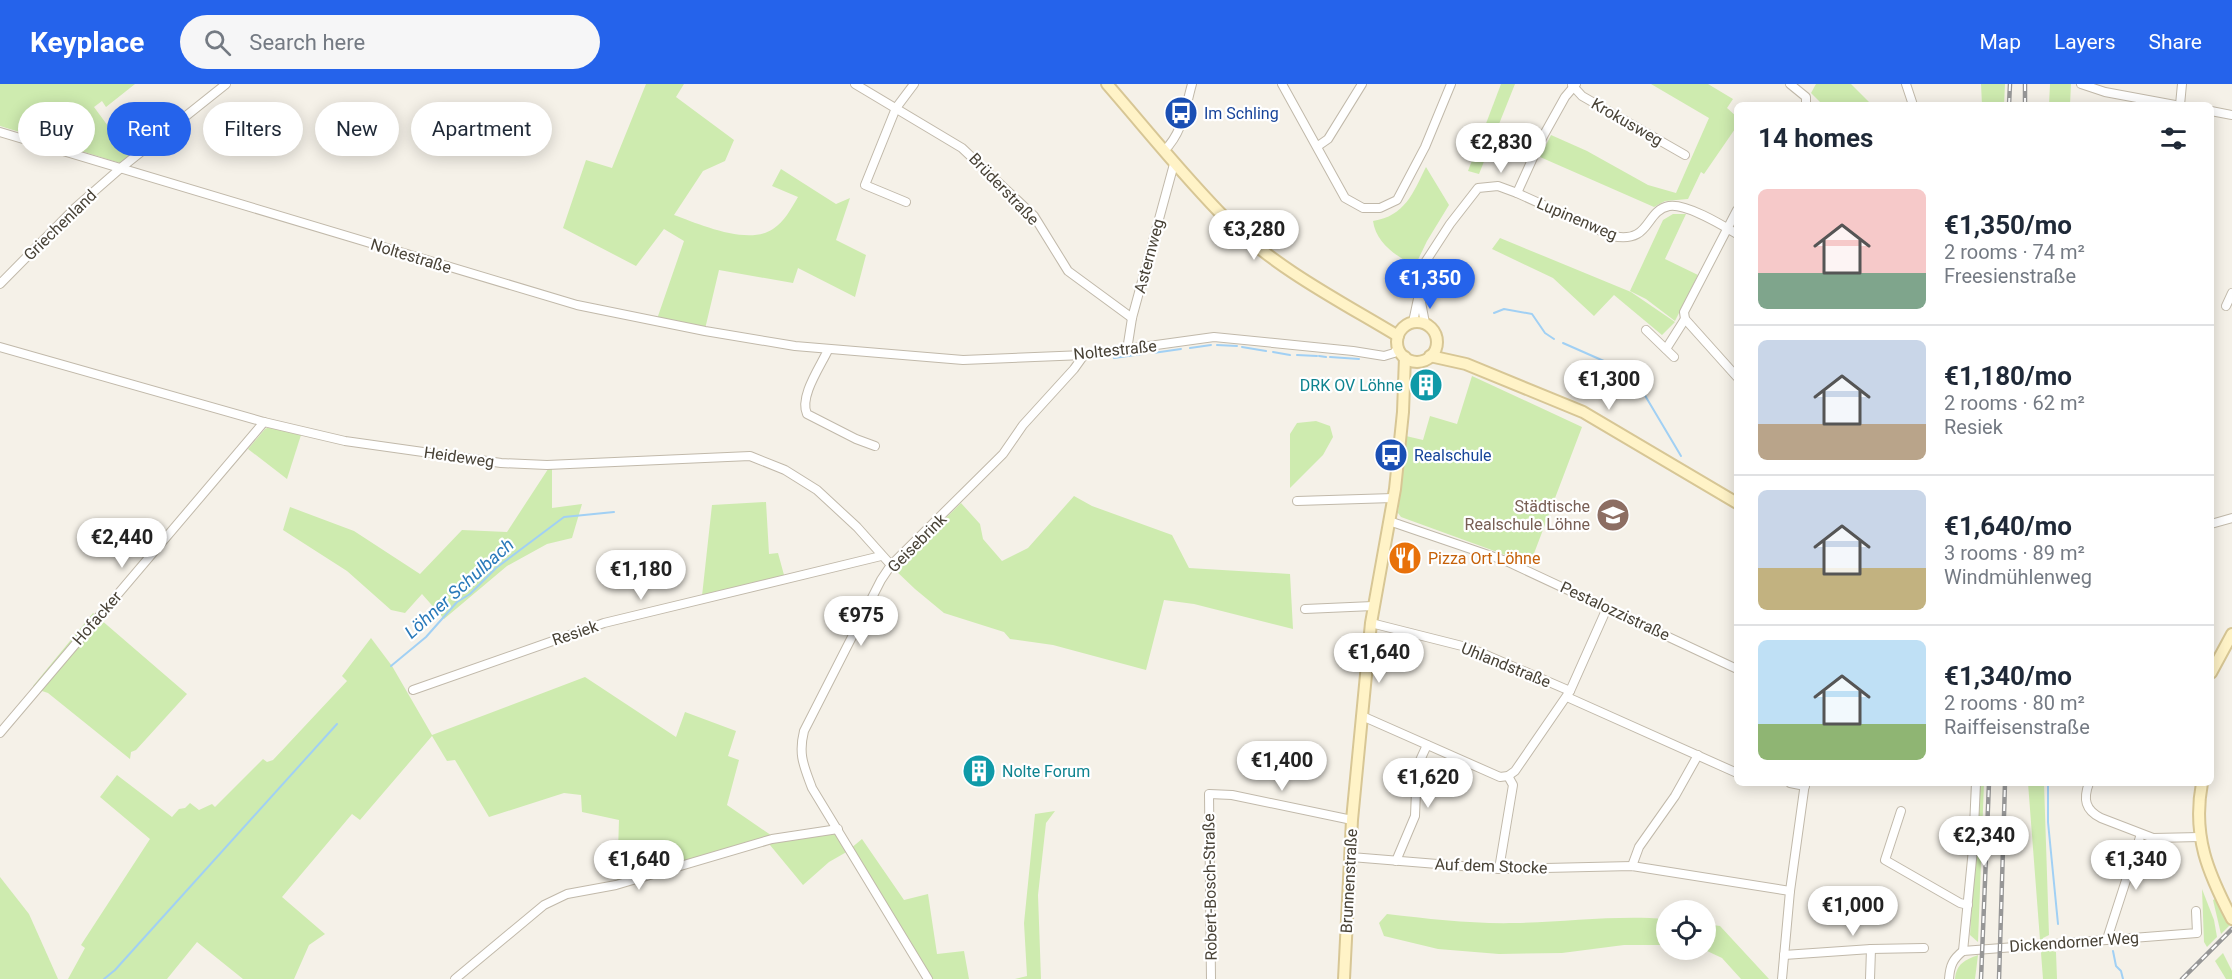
<!DOCTYPE html>
<html lang="en">
<head>
<meta charset="utf-8">
<style>
	body { margin:0; font-family:Roboto,sans-serif; background:#f6f6f7; color:#1f2937; height:100vh; display:flex; flex-direction:column; font-size:22px; white-space:nowrap }
	* { box-sizing:border-box; margin:0 }
	p { font-size:20px; color:#747a83 }
	.icon { flex:none; width:33px; height:33px; fill:none; stroke:currentColor; stroke-width:2; stroke-linecap:round; stroke-linejoin:round }
	.map { position:relative; flex:1; overflow:hidden }
	.details { position:absolute; left:1734px; top:18px; width:480px; height:684px; display:flex; flex-direction:column; background:#fff; border-radius:9px; box-shadow:0 3px 15px #0003 }
	.details>* { flex:none }
	.top-card { position:absolute; left:18px; top:18px; width:570px; height:54px; display:flex; gap:12px }
	.tools { position:absolute; left:1656px; top:816px; display:grid; gap:12px }
	.tools a { display:grid; place-items:center; width:60px; height:60px; border-radius:50%; background:#fff; box-shadow:0 3px 15px #0003; font-size:30px }
	.price { position:absolute; translate:-50% -51px; padding:0 14px; border-radius:21px; background:#fff; color:#222; font-size:20px; line-height:39px; filter:drop-shadow(0 2px 3px #0008) }
	.price::after { content:''; position:absolute; left:50%; top:36px; width:18px; height:14px; margin-left:-9px; background:inherit; clip-path:polygon(0 0,100% 0,50% 100%) }
	.price.on { background:#2563eb; color:#fff }
	ul { padding:0; list-style:none }
	li { display:flex; align-items:center; gap:18px; height:150px; padding:0 24px }
	li+li { border-top:2px solid #e0e1e3 }
	li span { display:grid; place-items:center; flex:none; width:168px; height:120px; border-radius:9px; color:#555 }
	li>.icon { margin-inline-start:auto }
	span .icon { width:72px; height:72px; fill:#fffc; stroke-width:1 }
	li b { font-size:26px }
	h2 { display:flex; justify-content:space-between; align-items:center; height:72px; padding:0 24px; font-size:26px }
	.pill { padding:0 21px; border-radius:27px; background:#fff; box-shadow:0 3px 15px #0003; font-size:21px; line-height:54px }
	.pill.on { background:#2563eb; color:#fff }
	header { display:flex; align-items:center; gap:36px; box-sizing:border-box; height:84px; padding:0 30px; background:#2563eb; color:#fff }
	header strong { font-size:28px }
	nav { display:flex; gap:33px; margin-inline-start:auto; font-size:21px }
	.search { width:420px; height:54px; background:#f6f6f7; display:flex; align-items:center; gap:15px; box-sizing:border-box; padding:0 21px; border-radius:33px; color:#747a83; font-size:22px }
	.map>svg:first-child { display:block }
	.green { fill:#ceebaf }
	.lines { fill:none; stroke-linecap:round; stroke-linejoin:round }
	.stream { stroke:#a1d0f4; stroke-width:2 }
	.street-casing { stroke:#c1b9aa; stroke-width:10 }
	.secondary-casing { stroke:#d7c695; stroke-width:14 }
	.street { stroke:#fff; stroke-width:8 }
	.secondary { stroke:#fff3c7; stroke-width:10 }
	.rail-casing { stroke:#979797; stroke-width:4.5 }
	.rail { stroke:#fff; stroke-width:2; stroke-dasharray:7; stroke-linecap:butt }
	.labels { text-anchor:middle; dominant-baseline:central; stroke-width:4.5; stroke-linejoin:round; paint-order:stroke }
	.transit-label { font-size:16px; fill:#164399; stroke:#fff; text-anchor:start }
	.street-label { font-size:16px; fill:#484236; stroke:#fff }
	.culture-label { font-size:16px; fill:#0d838f; stroke:#fff; text-anchor:end }
	.education-label { font-size:16px; fill:#785e54; stroke:#fff; text-anchor:end }
	.food-label { font-size:16px; fill:#c56008; stroke:#fff; text-anchor:start }
	.water-label { font-size:18px; font-style:italic; fill:#2979ba; stroke:#fff }
</style>
</head>
<body>
<header>
<strong>Keyplace</strong>
<div class="search"><svg class="icon" aria-label="search" viewBox="0 0 24 24"><circle cx="10" cy="10" r="6"/><path d="M15 15l6 6"/></svg>Search here</div>
<nav><a>Map</a><a>Layers</a><a>Share</a></nav>
</header>
<div class="map">
<svg width="2232" height="895" viewBox="0 0 2232 895">
	<rect width="100%" height="100%" fill="#f5f1e8"/>
	<g class="green">
		<polygon points="0,0 135,0 106,23 102,17 94,23 116,53 119,52 132,69 120,79 0,42"/>
		<path d="M 646,0 L 684,0 L 676,13 L 734,56 L 725,77 L 703,87 L 674,131 C 699,140 748,162 773,145 C 784,138 791,125 798,113 L 772,102 L 781,85 L 836,120 L 850,114 L 836,156 L 866,171 L 855,213 L 798,184 L 793,199 L 719,186 L 705,245 L 657,235 L 684,157 L 664,145 L 636,182 L 563,144 L 586,76 L 612,84 Z"/>
		<polygon points="1501,0 1515,0 1479,90 1468,87"/>
		<polygon points="1651,0 1708,0 1733,15 1727,24 1737,33 1737,42 1704,90 1701,88 1688,115 1665,117 1654,123 1540,73 1551,51 1587,67 1648,101 1676,109 1709,34"/>
		<polygon points="1816,0 1851,0 1872,21 1823,21 1811,9"/>
		<polygon points="1981,0 2005,0 2004,21 1982,21"/>
		<polygon points="2050,0 2071,0 2070,21 2049,21"/>
		<path d="M 1426,83 L 1449,121 L 1427,157 L 1415,182 C 1396,172 1376,159 1373,137 C 1405,132 1413,109 1426,83 Z"/>
		<polygon points="1673,130 1686,130 1665,175 1698,191 1675,237 1646,215 1630,207 1663,136"/>
		<polygon points="1500,154 1631,208 1675,238 1662,251 1614,211 1594,232 1553,194 1492,165"/>
		<polygon points="1472,292 1582,343 1530,480 1401,433 1398,429 1406,352 1423,356 1430,332 1457,340"/>
		<polygon points="1316,337 1330,342 1333,353 1323,371 1290,404 1290,350 1297,339"/>
		<polygon points="269,343 301,351 287,395 248,365 265,345"/>
		<polygon points="552,379 552,424 582,420 572,454 547,460 507,482 444,535 422,510 405,529 391,526 347,487 283,446 290,423 354,447 420,490 462,446 507,448"/>
		<polygon points="1074,412 1092,422 1172,451 1189,484 1290,490 1293,545 1194,520 1164,516 1146,586 1053,561 1010,555 1004,548 944,529 915,505 894,485 961,419 980,440 983,455 1002,477 1028,464"/>
		<polygon points="766,418 769,470 778,469 784,491 702,512 712,421"/>
		<polygon points="93,529 187,610 136,666 131,668 130,675 48,609 39,606 33,602"/>
		<polygon points="371,554 392,582 432,651 585,593 676,653 685,628 736,647 728,672 739,676 727,721 778,756 836,743 850,765 862,755 904,816 928,810 937,870 964,867 969,895 932,895 850,766 829,778 803,801 765,755 617,798 619,736 582,728 581,711 564,709 489,733 455,676 447,677 432,652 360,736 352,730 282,813 325,850 309,861 294,895 243,895 197,858 167,895 68,895 85,864 81,861 150,755 100,713 117,691 172,733 179,725 185,724 190,719 199,726 212,720 215,723 263,675 267,678 273,676 347,597 342,592"/>
		<polygon points="1979,699 1984,699 1978,858 1970,851"/>
		<polygon points="2028,699 2044,699 2049,851 2043,854 2044,865 2056,868 2057,895 2043,895"/>
		<polygon points="1055,727 1046,739 1038,811 1041,895 1015,895 1027,892 1024,839 1035,730"/>
		<polygon points="0,793 29,830 58,895 0,895"/>
		<polygon points="2202,805 2214,836 2217,853 2207,863 2204,858"/>
		<polygon points="2215,815 2230,841 2221,850 2213,816"/>
		<path d="M 1387,830 C 1430,835 1472,840 1515,839 C 1565,838 1617,831 1666,835 L 1666,861 L 1624,861 L 1562,869 L 1499,870 L 1438,865 L 1384,852 L 1379,839 Z"/>
		<polygon points="1706,840 1720,842 1769,895 1741,895 1722,874 1705,866"/>
		<polygon points="2223,869 2232,887 2232,895 2226,895 2215,877"/>
		<path d="M 1978,871 L 1975,895 L 1955,895 C 1956,880 1965,876 1978,871 Z"/>
	</g>
	<g class="lines">
		<g class="stream">
			<polyline points="1494,229 1504,225 1532,230 1545,249 1554,255"/>
			<polyline points="1563,259 1622,285 1637,298 1681,372"/>
			<polyline points="1217,261 1237,262"/>
			<polyline points="1242,263 1266,267"/>
			<polyline points="1190,264 1211,261"/>
			<polyline points="1273,268 1290,271"/>
			<polyline points="1153,269 1181,265"/>
			<polyline points="1297,271 1317,272"/>
			<polyline points="1319,272 1326,273"/>
			<polyline points="1330,273 1359,275"/>
			<polyline points="1114,274 1142,270"/>
			<polyline points="391,582 426,553 457,518 470,510 496,484 564,433 614,428"/>
			<polyline points="2048,699 2048,738 2058,840"/>
			<polyline points="2113,867 2116,882 2121,887 2123,895"/>
			<polyline points="104,895 115,886 337,640"/>
		</g>
		<g class="street-casing">
			<g id="street">
				<polyline points="855,0 962,64 1034,132 1068,187 1132,234"/>
				<polyline points="1282,0 1345,114 1363,124 1380,124 1397,116 1425,63 1451,0"/>
				<polyline points="1790,0 1806,13 1806,21"/>
				<polyline points="1906,0 1913,21"/>
				<polyline points="2081,0 2105,8 2175,21"/>
				<polyline points="1572,1 1582,12 1685,71"/>
				<polyline points="2180,21 2182,0"/>
				<polyline points="2211,27 2232,31"/>
				<polyline points="0,48 577,221 705,247 795,262 963,276 1084,271 1214,253 1353,267 1384,272 1394,269 1398,264"/>
				<polyline points="1318,62 1328,55 1362,0"/>
				<path d="M 1164,67 C 1183,48 1185,25 1192,0"/>
				<path d="M 1517,109 L 1612,152 C 1652,160 1644,127 1669,122 C 1686,119 1722,141 1737,150"/>
				<polyline points="906,118 865,101 896,24 914,0"/>
				<polyline points="1737,126 1684,228 1685,235 1737,293"/>
				<polyline points="0,200 75,124 122,83 226,0"/>
				<polyline points="1420,213 1425,239"/>
				<polyline points="2226,222 2232,209"/>
				<polyline points="1413,238 1426,177 1450,140 1478,104 1498,102 1517,109 1541,56 1565,13 1576,0"/>
				<polyline points="1646,246 1674,273"/>
				<polyline points="0,263 264,338 345,357 501,379 547,381 750,372 785,386 817,406 857,443 891,481"/>
				<polyline points="1666,265 1685,235"/>
				<path d="M 828,266 C 820,283 799,313 807,330 L 856,355 L 875,362"/>
				<polyline points="1127,266 1132,234 1174,80"/>
				<polyline points="1297,417 1393,414"/>
				<polyline points="1389,437 1506,477 1737,585"/>
				<polyline points="2211,440 2232,434"/>
				<polyline points="1305,525 1373,522"/>
				<polyline points="1371,539 1470,564 1570,607"/>
				<polyline points="413,606 604,539 881,472"/>
				<polyline points="1567,613 1737,689"/>
				<polyline points="1362,632 1500,693 1508,692 1515,687 1570,607 1607,524"/>
				<polyline points="0,649 264,338"/>
				<polyline points="1790,699 1805,702"/>
				<path d="M 2089,699 C 2083,715 2085,726 2101,734 L 2153,754 L 2200,753"/>
				<polyline points="1901,727 1885,776 1960,819 1968,821"/>
				<polyline points="1351,773 1499,785 1632,782 1790,807"/>
				<polyline points="1396,777 1415,732 1417,683 1427,661"/>
				<polyline points="1632,782 1639,763 1675,712 1698,671"/>
				<polyline points="1499,785 1513,701 1508,692"/>
				<polyline points="2107,855 2141,750"/>
				<polyline points="1963,867 1973,765 1976,699"/>
				<polyline points="1784,871 1871,865 1924,864"/>
				<polyline points="455,895 544,821 567,810 616,801 772,755 838,745"/>
				<path d="M 928,895 L 812,704 C 804,682 798,671 804,647 L 881,496 L 891,481 L 1003,370 L 1023,341 L 1074,285 L 1084,271"/>
				<polyline points="1211,895 1209,710 1232,711 1352,736"/>
				<polyline points="1782,895 1790,807 1805,699"/>
				<polyline points="1870,895 1871,865"/>
				<path d="M 1949,895 C 1950,881 1953,875 1963,867 L 2197,849 L 2196,827"/>
			</g>
		</g>
		<g class="secondary-casing">
			<g id="secondary">
				<path d="M 1107,0 C 1147,46 1185,94 1228,137 C 1277,185 1340,217 1398,252"/>
				<circle cx="1417" cy="258" r="20"/>
				<polyline points="1430,272 1466,280 1583,328 1737,419"/>
				<polyline points="2211,589 2232,550"/>
				<path d="M 2202,699 C 2192,752 2208,789 2232,835"/>
				<polyline points="1344,895 1352,736 1371,539 1395,405 1403,328 1405,273"/>
			</g>
		</g>
		<use href="#street" class="street"/>
		<use href="#secondary" class="secondary"/>
		<g class="rail-casing">
			<g id="rail">
				<polyline points="2009,21 2010,0"/>
				<polyline points="2025,21 2025,0"/>
				<polyline points="1981,895 1989,699"/>
				<polyline points="1999,895 2005,699"/>
				<polyline points="2182,895 2232,845"/>
			</g>
		</g>
		<use href="#rail" class="rail"/>
	</g>
	<defs>
		<g id="bus-disc" transform="scale(1.725)"><circle r="9.5" fill="#1a4fb4" stroke="#fff"/><path d="M-5-6H5V4H4V6H2V4H-2V6H-4V4H-5ZM-3.5-4V0h7V-4ZM-3.5 1.2v1.5H-2V1.2ZM2 1.2v1.5H3.5V1.2Z" fill="#fff"/></g>
		<g id="building-disc" transform="scale(1.725)"><circle r="9.5" fill="#0f9aa8" stroke="#fff"/><path d="M-4-6H4V6H1V3H-1V6H-4ZM-2.5-4.3h1.7v1.8h-1.7ZM.8-4.3h1.7v1.8H.8ZM-2.5-1h1.7V.8h-1.7ZM.8-1h1.7V.8H.8Z" fill="#fff"/></g>
		<g id="school-disc" transform="scale(1.725)"><circle r="9.5" fill="#8d6e63" stroke="#fff"/><path d="M0-5L7-2L0 1L-7-2ZM-4 1L0 2.5L4 1V4Q0 6-4 4Z" fill="#fff"/></g>
		<g id="restaurant-disc" transform="scale(1.725)"><circle r="9.5" fill="#e8710a" stroke="#fff"/><path d="M-5-6h1v4h1v-4h1v4h1v-4h1v5L-1.5 .5V6h-2V.5L-5-1ZM5-6V6H3V1.5H1.5Q1.5-4 5-6Z" fill="#fff"/></g>
	</defs>
	<g fill-rule="evenodd">
		<use href="#bus-disc" x="1181" y="29"/>
		<use href="#building-disc" x="1426" y="301"/>
		<use href="#bus-disc" x="1391" y="371"/>
		<use href="#school-disc" x="1613" y="431"/>
		<use href="#restaurant-disc" x="1405" y="474"/>
		<use href="#building-disc" x="979" y="687"/>
	</g>
	<g class="labels">
		<g class="transit-label">
			<text x="1204" y="29">Im Schling</text>
			<text x="1414" y="371">Realschule</text>
		</g>
		<g class="street-label">
			<text transform="translate(1627 38) rotate(30)">Krokusweg</text>
			<text transform="translate(1004 105) rotate(46)">Brüderstraße</text>
			<text transform="translate(1577 135) rotate(23)">Lupinenweg</text>
			<text transform="translate(60 141) rotate(-44)">Griechenland</text>
			<text transform="translate(411 172) rotate(17)">Noltestraße</text>
			<text transform="translate(1149 172) rotate(-75)">Asternweg</text>
			<text transform="translate(1115 266) rotate(-6)">Noltestraße</text>
			<text transform="translate(459 373) rotate(8)">Heideweg</text>
			<text transform="translate(917 459) rotate(-45)">Geisebrink</text>
			<text transform="translate(1615 527) rotate(25)">Pestalozzistraße</text>
			<text transform="translate(97 534) rotate(-49)">Hofacker</text>
			<text transform="translate(575 549) rotate(-19)">Resiek</text>
			<text transform="translate(1506 581) rotate(22)">Uhlandstraße</text>
			<text transform="translate(1491 782) rotate(2)">Auf dem Stocke</text>
			<text transform="translate(1349 797) rotate(-87)">Brunnenstraße</text>
			<text transform="translate(1210 803) rotate(-91)">Robert-Bosch-Straße</text>
			<text transform="translate(2074 858) rotate(-4)">Dickendorner Weg</text>
		</g>
		<g class="culture-label">
			<text x="1403" y="301">DRK OV Löhne</text>
			<text x="1002" y="687" text-anchor="start">Nolte Forum</text>
		</g>
		<g class="education-label">
			<text x="1590" y="422">Städtische<tspan x="1590" dy="18">Realschule Löhne</tspan></text>
		</g>
		<g class="food-label">
			<text x="1428" y="474">Pizza Ort Löhne</text>
		</g>
		<g class="water-label">
			<text transform="translate(459 504) rotate(-42)">Löhner Schulbach</text>
		</g>
	</g>
</svg>
<div class="tools">
<a><svg class="icon" aria-label="locate" viewBox="0 0 24 24"><circle cx="12" cy="12" r="6"/><path d="M12 2v4M12 18v4M2 12h4M18 12h4"/></svg></a>
</div>
<b class="price" style="left:1501px;top:90px">€2,830</b>
<b class="price" style="left:1254px;top:177px">€3,280</b>
<b class="price on" style="left:1430px;top:226px">€1,350</b>
<b class="price" style="left:1609px;top:327px">€1,300</b>
<b class="price" style="left:122px;top:485px">€2,440</b>
<b class="price" style="left:641px;top:517px">€1,180</b>
<b class="price" style="left:861px;top:563px">€975</b>
<b class="price" style="left:1379px;top:600px">€1,640</b>
<b class="price" style="left:1282px;top:708px">€1,400</b>
<b class="price" style="left:1428px;top:725px">€1,620</b>
<b class="price" style="left:1984px;top:783px">€2,340</b>
<b class="price" style="left:639px;top:807px">€1,640</b>
<b class="price" style="left:2136px;top:807px">€1,340</b>
<b class="price" style="left:1853px;top:853px">€1,000</b>
<div class="top-card">
<a class="pill">Buy</a>
<a class="pill on">Rent</a>
<a class="pill">Filters</a>
<a class="pill">New</a>
<a class="pill">Apartment</a>
</div>
<section class="details">
<h2>14 homes<svg class="icon" aria-label="filters" viewBox="0 0 24 24"><path d="M4 7h16M4 17h16"/><circle cx="9" cy="7" r="2"/><circle cx="15" cy="17" r="2"/></svg></h2>
<ul>
<li><span style="background:linear-gradient(#f6c9c9 70%,#7fa58c 0)"><svg class="icon" aria-label="home" viewBox="0 0 24 24"><path d="M3 11l9-7 9 7M6 9v11h12V9"/></svg></span><div><b>€1,350/mo</b><p>2 rooms · 74 m²</p><p>Freesienstraße</p></div></li>
<li><span style="background:linear-gradient(#c9d6e8 70%,#b9a48a 0)"><svg class="icon" aria-label="home" viewBox="0 0 24 24"><path d="M3 11l9-7 9 7M6 9v11h12V9"/></svg></span><div><b>€1,180/mo</b><p>2 rooms · 62 m²</p><p>Resiek</p></div></li>
<li><span style="background:linear-gradient(#c9d6e8 65%,#c2b280 0)"><svg class="icon" aria-label="home" viewBox="0 0 24 24"><path d="M3 11l9-7 9 7M6 9v11h12V9"/></svg></span><div><b>€1,640/mo</b><p>3 rooms · 89 m²</p><p>Windmühlenweg</p></div></li>
<li><span style="background:linear-gradient(#bfe0f5 70%,#8fb573 0)"><svg class="icon" aria-label="home" viewBox="0 0 24 24"><path d="M3 11l9-7 9 7M6 9v11h12V9"/></svg></span><div><b>€1,340/mo</b><p>2 rooms · 80 m²</p><p>Raiffeisenstraße</p></div></li>
</ul>
</section>
</div>
</body>
</html>
